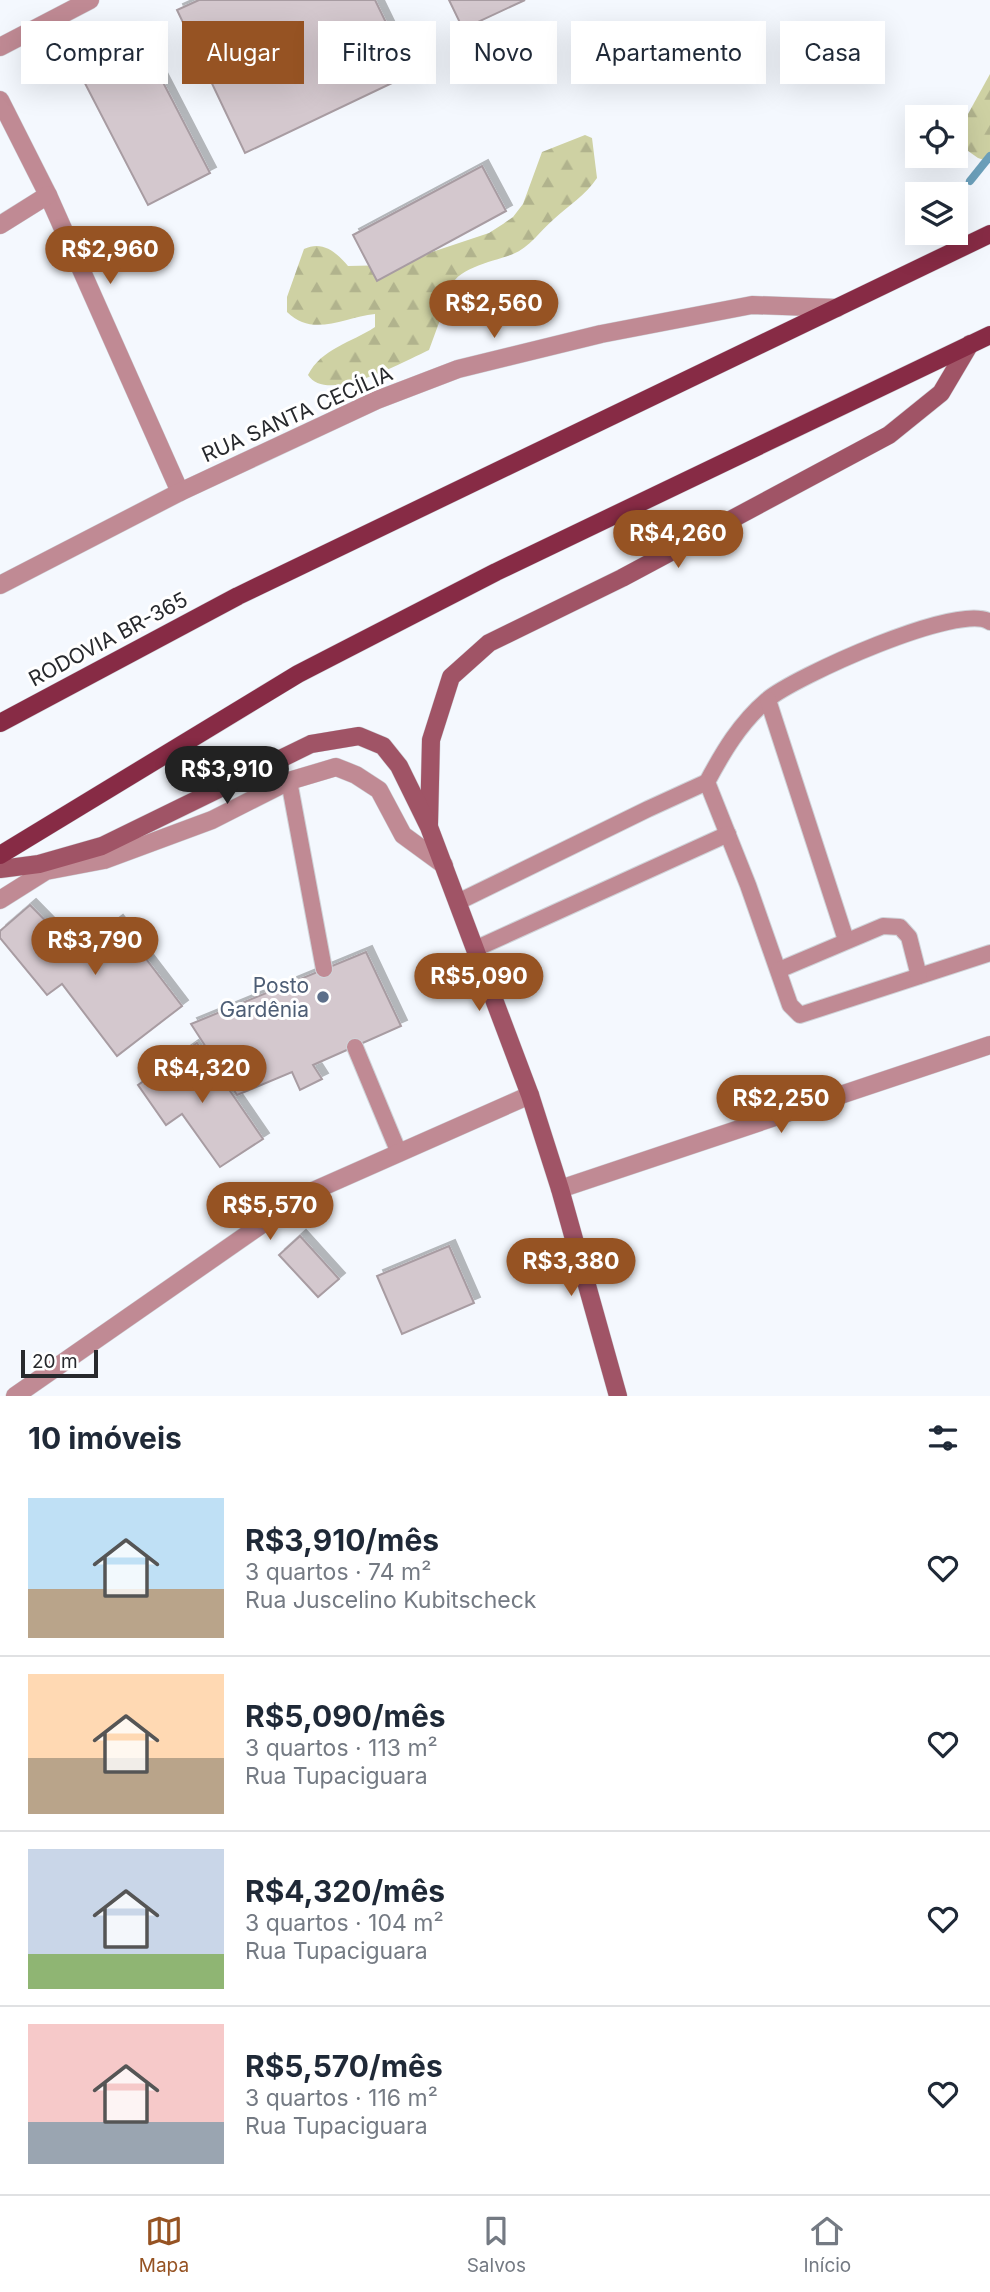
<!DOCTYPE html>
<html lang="pt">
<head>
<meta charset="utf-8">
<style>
	body { margin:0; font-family:Inter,sans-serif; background:#f2f2f3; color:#1f2937; height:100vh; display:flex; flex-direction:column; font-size:26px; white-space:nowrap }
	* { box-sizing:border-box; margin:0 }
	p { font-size:23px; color:#747a83 }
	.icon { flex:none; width:38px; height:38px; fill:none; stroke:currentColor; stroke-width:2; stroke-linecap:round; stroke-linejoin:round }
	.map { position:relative; height:1396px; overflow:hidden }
	.panel { display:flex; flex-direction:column; background:#fff; flex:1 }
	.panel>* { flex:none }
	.hud { position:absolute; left:21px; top:21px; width:948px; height:63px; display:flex; gap:14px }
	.controls { position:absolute; left:905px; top:105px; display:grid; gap:14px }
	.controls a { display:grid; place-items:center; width:63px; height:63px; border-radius:0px; background:#fff; box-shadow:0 7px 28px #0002; font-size:35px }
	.scale { position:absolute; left:21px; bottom:18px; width:77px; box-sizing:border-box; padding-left:7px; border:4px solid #27292d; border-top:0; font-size:19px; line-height:24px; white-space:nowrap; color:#27292d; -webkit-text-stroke:5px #fff; paint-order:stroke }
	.price { position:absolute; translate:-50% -60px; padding:0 16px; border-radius:24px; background:#965323; color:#fff; font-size:23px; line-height:46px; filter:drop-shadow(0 2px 4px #0008) }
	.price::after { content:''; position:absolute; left:50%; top:42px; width:21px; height:16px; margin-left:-10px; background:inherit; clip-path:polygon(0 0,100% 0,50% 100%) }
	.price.current { background:#222; color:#fff }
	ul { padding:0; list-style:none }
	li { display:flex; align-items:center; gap:21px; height:175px; padding:0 28px }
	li+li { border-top:2px solid #e0e1e3 }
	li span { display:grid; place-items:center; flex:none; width:196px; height:140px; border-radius:0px; color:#555 }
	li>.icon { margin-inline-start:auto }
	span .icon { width:84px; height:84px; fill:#fffc; stroke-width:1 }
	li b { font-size:30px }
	h2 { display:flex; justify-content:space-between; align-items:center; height:84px; padding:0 28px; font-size:30px }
	.tag { padding:0 24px; border-radius:0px; background:#fff; box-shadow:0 7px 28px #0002; font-size:24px; line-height:63px }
	.tag.current { background:#965323; color:#fff }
	.menu { display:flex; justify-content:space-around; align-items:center; height:98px; border-top:2px solid #e0e1e3; background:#fff; font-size:19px; color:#747a83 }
	.menu a { display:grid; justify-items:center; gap:4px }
	.menu .current { color:#965323 }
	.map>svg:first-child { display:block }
	.forest { fill:url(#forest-firs) }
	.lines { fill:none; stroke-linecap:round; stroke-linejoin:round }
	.stream { stroke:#6ca0bb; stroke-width:8 }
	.building { fill:#d4c8ce; stroke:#a89ca2; stroke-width:2; filter:url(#shadow) }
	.lane-casing { stroke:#cfd3d8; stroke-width:18 }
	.street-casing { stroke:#cfd3d8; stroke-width:19 }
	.secondary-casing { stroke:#cfd3d8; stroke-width:19 }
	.primary-casing { stroke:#cfd3d8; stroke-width:19 }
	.lane { stroke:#c08a94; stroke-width:16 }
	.street { stroke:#c08a94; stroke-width:18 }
	.secondary { stroke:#a05466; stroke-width:18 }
	.primary { stroke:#872b45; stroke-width:18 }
	.service-dot { fill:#5c6f8a; stroke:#fff; stroke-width:2.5 }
	.labels { text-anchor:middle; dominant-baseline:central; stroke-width:6; stroke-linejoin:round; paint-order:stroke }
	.street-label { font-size:21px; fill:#27292d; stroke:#fff }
	.service-label { font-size:21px; fill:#4e5e75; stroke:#fff; text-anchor:end }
</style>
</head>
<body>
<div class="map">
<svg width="990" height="1396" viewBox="0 0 990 1396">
	<defs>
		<pattern id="forest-firs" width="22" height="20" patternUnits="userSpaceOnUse" patternTransform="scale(1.75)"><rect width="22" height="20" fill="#ced1a3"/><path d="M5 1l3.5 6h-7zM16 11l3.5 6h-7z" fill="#b1b38d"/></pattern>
		<filter id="shadow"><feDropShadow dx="6" dy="-6" stdDeviation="0" flood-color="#0004"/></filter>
	</defs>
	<rect width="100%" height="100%" fill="#f4f8fe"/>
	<g class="forest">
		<polygon points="990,74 990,162 978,158 961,146 963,123"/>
		<path d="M 585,135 L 592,138 L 597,178 C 586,195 568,206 554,219 C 541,230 529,248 513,254 C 496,261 452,268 451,290 L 429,350 C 405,361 327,405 308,375 C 322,348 351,343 375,327 L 375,314 C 344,317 313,338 287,312 L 287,297 L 304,249 C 323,240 337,253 348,266 L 393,265 L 489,233 L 503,224 L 513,217 L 523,204 L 542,152 Z"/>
	</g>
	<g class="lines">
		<polyline class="stream" points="970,181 990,156"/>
	</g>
	<g class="building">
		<polygon points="199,0 375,0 411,74 245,153 177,10"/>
		<polygon points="449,0 525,0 463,29"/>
		<polygon points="139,36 210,173 148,205 77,68"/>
		<polygon points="482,166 506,211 377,281 353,235"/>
		<polygon points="30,905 76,952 117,921 182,1006 117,1056 62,984 47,995 0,938 0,931"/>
		<polygon points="366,952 401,1026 313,1065 322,1079 300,1090 292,1072 237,1095 191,1024"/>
		<polygon points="197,1043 263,1139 220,1167 182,1114 166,1125 138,1085"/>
		<polygon points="300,1236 339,1279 318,1297 279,1255"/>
		<polygon points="449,1246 474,1303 402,1334 377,1276"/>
	</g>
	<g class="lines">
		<g class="lane-casing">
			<g id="lane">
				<path d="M 990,622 C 961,601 794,677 767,700 C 740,723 723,752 707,782 L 748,885 L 790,1005 L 800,1015 L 990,953"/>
				<polyline points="768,700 846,940"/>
				<polyline points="289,781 324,969"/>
				<polyline points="458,902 648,809 707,782"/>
				<polyline points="475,949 728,834"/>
				<polyline points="779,970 883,926 900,927 909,937 919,976"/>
				<polyline points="355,1047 399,1153"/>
			</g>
		</g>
		<g class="street-casing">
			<g id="street">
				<polyline points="0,47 90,0"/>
				<polyline points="0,100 48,195 180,492"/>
				<polyline points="0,225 48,195"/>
				<polyline points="0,585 180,492 377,400 458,369 601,334 752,305 837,308"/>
				<polyline points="0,900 46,871 104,860 212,820 289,781 336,767 356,775 379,790 403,835 444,865"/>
				<polyline points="560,1189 990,1045"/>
				<polyline points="15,1396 304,1195 530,1095"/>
			</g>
		</g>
		<g class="secondary-casing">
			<g id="secondary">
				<polyline points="429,824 431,740 451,677 489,643 622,578 889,435 941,393 970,344"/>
				<polyline points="0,869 39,864 102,846 311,744 359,736 383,746 399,766 429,827 530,1095 560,1189 618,1396"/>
			</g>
		</g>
		<g class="primary-casing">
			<g id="primary">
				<polyline points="0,723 238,596 990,234"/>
				<polyline points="0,855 298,674 496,572 990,335"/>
			</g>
		</g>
		<use href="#lane" class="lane"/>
		<use href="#street" class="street"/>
		<use href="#secondary" class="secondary"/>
		<use href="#primary" class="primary"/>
	</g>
	<circle class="service-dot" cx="323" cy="997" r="7"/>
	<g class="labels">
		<g class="street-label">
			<text transform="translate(297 414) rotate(-24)">RUA SANTA CECÍLIA</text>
			<text transform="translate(108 639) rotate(-28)">RODOVIA BR-365</text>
		</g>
		<g class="service-label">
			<text x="309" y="985">Posto<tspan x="309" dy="24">Gardênia</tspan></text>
		</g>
	</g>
</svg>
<div class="controls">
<a><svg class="icon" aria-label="locate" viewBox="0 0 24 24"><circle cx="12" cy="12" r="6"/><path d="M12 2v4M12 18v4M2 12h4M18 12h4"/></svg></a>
<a><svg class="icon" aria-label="layers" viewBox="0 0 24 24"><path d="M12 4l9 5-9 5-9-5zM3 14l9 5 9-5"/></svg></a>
</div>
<div class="scale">20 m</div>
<b class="price" style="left:110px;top:286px">R$2,960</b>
<b class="price" style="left:494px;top:340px">R$2,560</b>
<b class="price" style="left:678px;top:570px">R$4,260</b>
<b class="price current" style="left:227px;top:806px">R$3,910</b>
<b class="price" style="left:95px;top:977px">R$3,790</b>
<b class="price" style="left:479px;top:1013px">R$5,090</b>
<b class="price" style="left:202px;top:1105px">R$4,320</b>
<b class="price" style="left:781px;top:1135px">R$2,250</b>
<b class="price" style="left:270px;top:1242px">R$5,570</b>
<b class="price" style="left:571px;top:1298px">R$3,380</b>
<div class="hud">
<a class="tag">Comprar</a>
<a class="tag current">Alugar</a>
<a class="tag">Filtros</a>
<a class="tag">Novo</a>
<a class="tag">Apartamento</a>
<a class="tag">Casa</a>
</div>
</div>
<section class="panel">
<h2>10 imóveis<svg class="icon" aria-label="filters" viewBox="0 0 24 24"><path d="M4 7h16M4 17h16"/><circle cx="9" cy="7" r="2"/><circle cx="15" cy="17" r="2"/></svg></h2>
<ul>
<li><span style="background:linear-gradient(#bfe0f5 65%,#b9a48a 0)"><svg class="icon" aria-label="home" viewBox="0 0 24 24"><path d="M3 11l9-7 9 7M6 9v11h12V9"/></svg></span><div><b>R$3,910/mês</b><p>3 quartos · 74 m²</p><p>Rua Juscelino Kubitscheck</p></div><svg class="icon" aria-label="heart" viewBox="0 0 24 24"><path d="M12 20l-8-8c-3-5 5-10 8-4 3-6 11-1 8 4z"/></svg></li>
<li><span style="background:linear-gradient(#ffd9b3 60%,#b9a48a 0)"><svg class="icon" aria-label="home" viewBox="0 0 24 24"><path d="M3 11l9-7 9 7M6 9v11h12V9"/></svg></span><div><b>R$5,090/mês</b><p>3 quartos · 113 m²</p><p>Rua Tupaciguara</p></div><svg class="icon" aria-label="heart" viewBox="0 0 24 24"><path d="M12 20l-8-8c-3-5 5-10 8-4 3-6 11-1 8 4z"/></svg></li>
<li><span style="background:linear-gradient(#c9d6e8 75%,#8fb573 0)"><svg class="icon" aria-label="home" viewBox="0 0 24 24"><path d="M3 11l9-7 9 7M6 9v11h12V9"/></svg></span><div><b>R$4,320/mês</b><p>3 quartos · 104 m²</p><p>Rua Tupaciguara</p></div><svg class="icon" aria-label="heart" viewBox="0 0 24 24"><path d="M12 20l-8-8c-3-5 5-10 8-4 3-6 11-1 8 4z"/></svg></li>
<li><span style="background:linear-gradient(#f6c9c9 70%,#9aa5b1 0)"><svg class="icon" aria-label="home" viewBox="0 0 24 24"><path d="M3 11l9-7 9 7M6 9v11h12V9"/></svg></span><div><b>R$5,570/mês</b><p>3 quartos · 116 m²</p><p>Rua Tupaciguara</p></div><svg class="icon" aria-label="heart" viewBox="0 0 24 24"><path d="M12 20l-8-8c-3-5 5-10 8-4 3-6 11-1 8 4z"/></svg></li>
</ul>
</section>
<nav class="menu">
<a class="current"><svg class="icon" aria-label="map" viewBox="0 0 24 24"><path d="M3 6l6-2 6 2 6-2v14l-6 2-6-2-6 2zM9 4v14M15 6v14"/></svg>Mapa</a>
<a><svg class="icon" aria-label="saved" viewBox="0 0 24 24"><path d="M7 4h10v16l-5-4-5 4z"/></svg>Salvos</a>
<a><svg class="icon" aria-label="home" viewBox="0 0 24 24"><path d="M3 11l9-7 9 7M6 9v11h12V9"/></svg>Início</a>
</nav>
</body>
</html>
